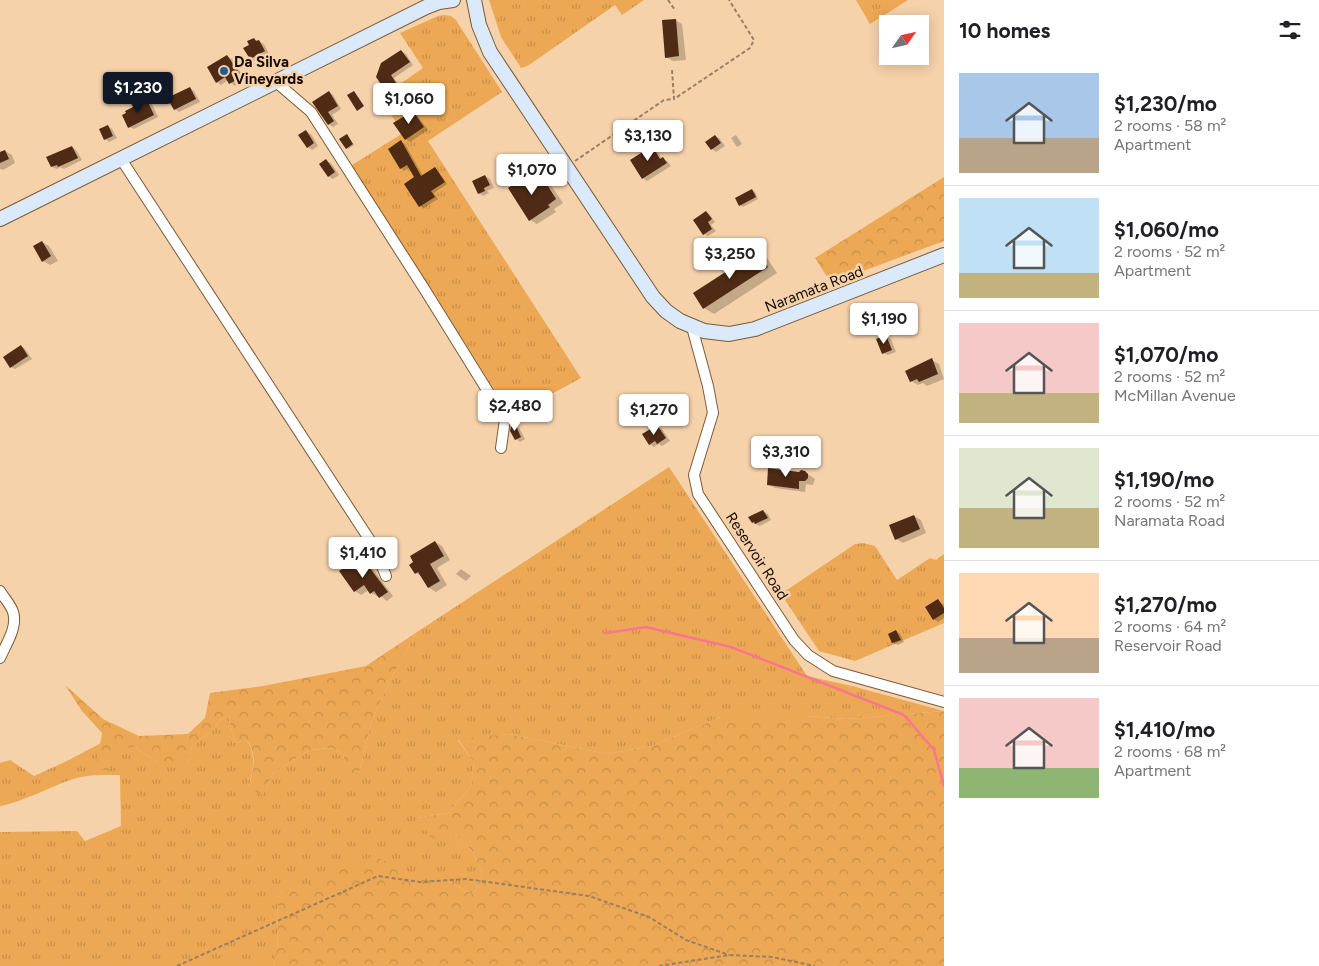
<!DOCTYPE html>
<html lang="en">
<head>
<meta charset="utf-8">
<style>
	body { margin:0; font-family:Figtree,sans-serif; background:#f6f6f6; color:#202124; height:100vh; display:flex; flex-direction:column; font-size:19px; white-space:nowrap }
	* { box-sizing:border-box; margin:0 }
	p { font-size:16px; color:#757577 }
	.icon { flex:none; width:28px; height:28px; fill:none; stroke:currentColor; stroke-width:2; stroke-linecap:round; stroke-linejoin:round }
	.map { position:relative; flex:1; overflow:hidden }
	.details { display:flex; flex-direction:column; background:#fff; width:375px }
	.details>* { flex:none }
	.needle { width:32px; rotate:56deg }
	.buttons { position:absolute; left:879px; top:15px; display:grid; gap:10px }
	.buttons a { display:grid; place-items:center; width:50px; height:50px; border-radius:0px; background:#fff; box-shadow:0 2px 12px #0003; font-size:25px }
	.price { position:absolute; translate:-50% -42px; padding:0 11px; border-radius:5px; background:#fff; color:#222; font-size:16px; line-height:32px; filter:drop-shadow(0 1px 2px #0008) }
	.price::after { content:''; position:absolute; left:50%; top:30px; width:15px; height:11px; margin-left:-8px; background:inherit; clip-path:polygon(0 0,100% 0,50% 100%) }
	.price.current { background:#111827; color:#fff }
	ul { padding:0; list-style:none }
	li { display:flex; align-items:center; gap:15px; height:125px; padding:0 15px }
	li+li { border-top:1px solid #e0e0e0 }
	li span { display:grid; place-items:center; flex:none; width:140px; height:100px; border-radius:0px; color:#555 }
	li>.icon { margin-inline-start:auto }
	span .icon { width:60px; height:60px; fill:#fffc; stroke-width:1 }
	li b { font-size:21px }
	h2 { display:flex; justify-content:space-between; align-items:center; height:60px; padding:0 15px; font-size:21px }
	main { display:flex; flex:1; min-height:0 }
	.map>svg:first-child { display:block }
	.grass { fill:url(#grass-tufts) }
	.forest { fill:url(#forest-crowns) }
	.shadow { fill:#0003 }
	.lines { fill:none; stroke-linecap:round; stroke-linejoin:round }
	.stream { stroke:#fa7690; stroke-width:2.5 }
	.building { fill:#4f2a14 }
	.street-casing { stroke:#7a5b37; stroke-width:12 }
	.secondary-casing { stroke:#7a5b37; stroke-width:16 }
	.path { stroke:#997f64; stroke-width:2; stroke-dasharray:4 2.5; stroke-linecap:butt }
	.street { stroke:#fff; stroke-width:10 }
	.secondary { stroke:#daeafa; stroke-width:14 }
	.poi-dot { fill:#215d93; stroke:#f6d2ab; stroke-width:2 }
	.labels { text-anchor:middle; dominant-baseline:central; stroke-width:5; stroke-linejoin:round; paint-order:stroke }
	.poi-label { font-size:15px; font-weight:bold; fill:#160a00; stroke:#f6d2ab; text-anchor:start }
	.street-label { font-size:15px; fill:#160a00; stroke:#f6d2ab }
</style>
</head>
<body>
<main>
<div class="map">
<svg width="944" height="966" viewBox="0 0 944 966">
	<defs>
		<pattern id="grass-tufts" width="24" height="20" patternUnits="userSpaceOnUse" patternTransform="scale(1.25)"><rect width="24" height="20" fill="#eca854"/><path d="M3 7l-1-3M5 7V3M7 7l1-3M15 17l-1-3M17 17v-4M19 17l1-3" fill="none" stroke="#ca8f47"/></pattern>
		<pattern id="forest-crowns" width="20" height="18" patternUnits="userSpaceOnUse" patternTransform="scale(1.25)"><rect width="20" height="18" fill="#eca854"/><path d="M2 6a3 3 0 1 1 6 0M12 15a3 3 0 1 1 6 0" fill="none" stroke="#ca8f47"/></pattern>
	</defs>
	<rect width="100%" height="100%" fill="#f6d2ab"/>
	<g class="grass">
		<polygon points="489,0 644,0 622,15 615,5 529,65 521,68 501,37"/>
		<polygon points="856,0 908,0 870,24"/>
		<polygon points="444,15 451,16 456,20 502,92 428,141 581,378 511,416 349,167 403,133 380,98 423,68 400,33 438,16"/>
		<path d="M 669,467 L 807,676 L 852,686 L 944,711 L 847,719 L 808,716 L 723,716 L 652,746 L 607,754 L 509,734 L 458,740 L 474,763 L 471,786 L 448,813 L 417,818 L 455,833 L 472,851 L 482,872 L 474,895 L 442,878 L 433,891 L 415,888 L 405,871 L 278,897 L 277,954 L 273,966 L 0,966 L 0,832 L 77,831 L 85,841 L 121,826 L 120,775 C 104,775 88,774 73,779 C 49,787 26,801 0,806 L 0,763 L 10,760 L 34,776 L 67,761 L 101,743 L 97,770 L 106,770 L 121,748 L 134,747 L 157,762 L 188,765 L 192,746 L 213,730 L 220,720 L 228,716 L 235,743 L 246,740 C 257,753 253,771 249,786 L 266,789 L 273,773 L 310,750 L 330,748 L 341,752 L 344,757 L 344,773 L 359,773 L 372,720 L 391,679 L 417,632 Z"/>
		<polygon points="863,543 875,546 897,580 930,558 936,560 944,554 944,623 855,661 819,651 781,594 855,544"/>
	</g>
	<g class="forest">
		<polygon points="944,177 944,241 831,283 815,258"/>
		<path d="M 417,632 L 391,679 L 372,720 L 359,773 L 351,779 L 344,773 L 344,757 L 341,752 L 330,748 L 310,750 L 273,773 L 266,789 L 261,795 L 249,787 C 253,771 258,753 246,740 L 235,743 L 228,716 L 220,720 L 213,730 L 192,746 L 188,765 L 178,769 L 157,762 L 134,747 L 121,749 L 106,770 L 96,770 L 102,733 L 82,711 L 65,685 L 103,719 L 139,736 L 188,734 L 205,718 L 210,693 L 263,686 L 366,666 Z"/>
		<polygon points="944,711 944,966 273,966 277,954 278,897 374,856 405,871 415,888 433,890 442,878 474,895 482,872 472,851 455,833 432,839 417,818 448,813 471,786 474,763 458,739 509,734 607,754 652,746 723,716 808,716 847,719"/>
	</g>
	<g class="shadow">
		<polygon points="675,20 682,24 686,60 673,61 666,57"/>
		<polygon points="254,39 264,44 269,54 255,61 251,58 251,45"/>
		<polygon points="401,51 406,54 413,65 394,78 399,85 390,92 386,89 382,64"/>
		<polygon points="227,56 232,59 245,80 235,86 228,80 221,85 217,82"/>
		<polygon points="190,88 194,91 200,102 179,112 175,109"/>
		<polygon points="329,92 333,95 341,109 332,115 338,124 333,127 329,124 313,102"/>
		<polygon points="147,101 152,104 158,117 134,129 129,127"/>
		<polygon points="413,112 417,115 428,130 410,142 406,139"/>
		<polygon points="108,126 112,129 117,138 109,142 105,139"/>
		<polygon points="306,132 311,134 318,146 312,150 308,147"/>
		<polygon points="347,135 354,145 348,149 347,148"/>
		<polygon points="736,135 742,144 737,147 731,138"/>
		<polygon points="715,136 720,139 725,146 716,152 712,149"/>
		<polygon points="401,142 405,144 423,176 435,168 438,171 447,184 434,193 438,199 424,208 420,206 416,177 409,167 404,171 401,168"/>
		<polygon points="72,147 76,150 82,160 64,169 60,167 57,169 52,167"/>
		<polygon points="652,147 656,150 662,159 667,161 671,166 647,181 643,178"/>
		<polygon points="5,151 12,155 15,163 3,170 0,169 0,153"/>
		<polygon points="326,161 331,163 339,175 333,179 328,176"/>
		<polygon points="530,175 537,179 541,177 548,181 563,203 554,209 556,212 537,224 530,220"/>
		<polygon points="485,176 490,179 494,188 487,191 489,193 483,196 479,193"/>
		<polygon points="752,190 755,192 758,199 743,207 740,205"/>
		<polygon points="706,212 710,215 715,222 711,225 716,231 708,236 704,234"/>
		<polygon points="42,242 49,246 58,261 50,265 43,261"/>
		<polygon points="758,253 767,258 777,273 714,314 704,308"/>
		<polygon points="886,336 891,339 896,352 888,355 883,353"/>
		<polygon points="21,346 25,349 32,359 15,369 11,367"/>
		<polygon points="932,360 939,364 944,379 927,386 923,383 918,385 911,381"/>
		<polygon points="515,426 519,428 525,439 520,442 516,439"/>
		<polygon points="657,427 662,429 670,441 662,446 659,444 654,447 649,444"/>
		<polygon points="805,472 815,479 813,485 806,484 805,492 775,488 768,484"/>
		<polygon points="763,511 768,514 771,520 760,526 753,523"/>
		<polygon points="914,516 921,520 926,533 903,543 896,539"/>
		<polygon points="435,542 442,546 450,560 437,568 447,585 436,592 429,588 423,577 416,573"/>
		<polygon points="351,564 358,570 366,564 372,568 393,596 387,601 379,595 377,596 371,593 369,590 361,595 355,591"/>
		<polygon points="461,569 471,576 466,581 456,574"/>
		<polygon points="938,600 944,605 944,618 938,622 934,619"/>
		<polygon points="896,631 900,634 904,642 898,645 893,643"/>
	</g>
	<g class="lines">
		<polyline class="stream" points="606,633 646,627 731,647 904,715 934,750 944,786"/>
	</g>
	<g class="building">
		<polygon points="676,19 679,56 665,58 662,20"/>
		<polygon points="254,38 256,41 259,40 265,51 250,59 243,48 249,45 247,41"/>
		<polygon points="401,50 410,62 391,75 396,83 385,90 376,77 381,63"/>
		<polygon points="227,55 242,77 229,84 225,77 216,83 207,67"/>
		<polygon points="190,87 196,99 174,110 167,98"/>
		<polygon points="329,91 338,106 328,112 334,121 328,125 312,102"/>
		<polygon points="354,91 364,106 357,111 347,95"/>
		<polygon points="147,100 154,115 128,128 122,115 126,113 125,111"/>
		<polygon points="413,111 424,127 405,140 393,123"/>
		<polygon points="108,125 113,136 104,140 99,129"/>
		<polygon points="306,130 314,143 307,148 298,135"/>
		<polygon points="347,134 353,144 346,149 339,139"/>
		<polygon points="715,135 721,143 711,150 705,142"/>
		<polygon points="401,140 421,176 435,167 445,182 431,191 435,197 419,207 404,184 414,177 407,165 400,169 388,149"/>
		<polygon points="72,146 78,158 58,167 57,165 51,167 46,157"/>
		<polygon points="652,146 660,159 663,157 667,163 642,179 630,160"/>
		<polygon points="5,150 9,159 0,163 0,152"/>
		<polygon points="326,159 335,172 328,177 319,164"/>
		<polygon points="530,173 534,180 541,175 556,199 548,205 550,207 529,221 508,188"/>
		<polygon points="485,175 490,185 484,188 485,191 478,194 472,181"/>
		<polygon points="752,189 756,197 739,206 735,198"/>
		<polygon points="706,211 712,219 708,222 712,229 703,235 693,220"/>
		<polygon points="42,241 51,256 42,262 33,246"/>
		<polygon points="758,251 768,267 703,309 693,293"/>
		<polygon points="886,335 892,350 882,354 876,339"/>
		<polygon points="21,345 28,356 10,368 3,357"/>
		<polygon points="932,358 938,374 919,382 917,379 910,382 905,371"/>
		<polygon points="515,424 521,437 515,440 510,431 511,426"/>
		<polygon points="657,425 666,438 657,444 655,441 649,445 642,434"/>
		<polygon points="768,468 799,472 801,470 805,471 808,474 808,478 805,481 799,481 799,489 767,485"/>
		<polygon points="763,510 768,518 755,524 754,522 752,523 748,517"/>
		<polygon points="914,515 920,529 895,540 889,525"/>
		<polygon points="435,541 444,556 430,564 440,581 428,588 418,572 415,574 409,565 413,562 410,556"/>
		<polygon points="351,563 356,570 366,563 388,592 379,598 374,591 370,594 364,585 354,592 339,571"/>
		<polygon points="938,599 944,608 944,613 933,620 925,607"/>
		<polygon points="896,630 901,640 892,643 888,634"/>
	</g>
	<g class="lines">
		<g class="street-casing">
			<g id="street">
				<polyline points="276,82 311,112 425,290 505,419 501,448"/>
				<polyline points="121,159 373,545 386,576"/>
				<polyline points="692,327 708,386 713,413 694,475 698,494 794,640 808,655 833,671 944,702"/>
				<path d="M 0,591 C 4,598 11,605 13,612 C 18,627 6,644 0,658"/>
			</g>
		</g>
		<g class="secondary-casing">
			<g id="secondary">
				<polyline points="474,0 479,25 490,52 653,297 666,311 680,321 704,331 729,334 755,329 944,255"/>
				<polyline points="0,219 426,7 439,2 453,0"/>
			</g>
		</g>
		<g class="path">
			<polyline points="668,0 675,10"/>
			<polyline points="672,70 674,99 750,48 754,40 729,0"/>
			<polyline points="575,161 664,100 674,99"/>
			<polyline points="177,966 378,876 420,882 466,879 589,896 649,917 686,940 729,955"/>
			<polyline points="659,966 729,955 772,957 815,966"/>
		</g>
		<use href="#street" class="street"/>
		<use href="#secondary" class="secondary"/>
	</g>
	<circle class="poi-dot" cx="224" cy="71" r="5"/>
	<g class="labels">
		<g class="poi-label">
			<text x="234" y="62">Da Silva<tspan x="234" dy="17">Vineyards</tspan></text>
		</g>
		<g class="street-label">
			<text transform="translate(814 289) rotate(-21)">Naramata Road</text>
			<text transform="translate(757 556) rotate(57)">Reservoir Road</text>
		</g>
	</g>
</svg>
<div class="buttons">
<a><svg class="needle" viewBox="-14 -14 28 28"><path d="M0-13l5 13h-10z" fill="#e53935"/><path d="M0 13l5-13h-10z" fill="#757577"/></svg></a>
</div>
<b class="price current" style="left:138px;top:114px">$1,230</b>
<b class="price" style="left:409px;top:125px">$1,060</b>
<b class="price" style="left:648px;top:162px">$3,130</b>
<b class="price" style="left:532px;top:196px">$1,070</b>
<b class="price" style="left:730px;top:280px">$3,250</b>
<b class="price" style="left:884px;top:345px">$1,190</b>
<b class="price" style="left:515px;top:432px">$2,480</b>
<b class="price" style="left:654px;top:436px">$1,270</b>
<b class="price" style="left:786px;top:478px">$3,310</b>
<b class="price" style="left:363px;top:579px">$1,410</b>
</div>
<section class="details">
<h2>10 homes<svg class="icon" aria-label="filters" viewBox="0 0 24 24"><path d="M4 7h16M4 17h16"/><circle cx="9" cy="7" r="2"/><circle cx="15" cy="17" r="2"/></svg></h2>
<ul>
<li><span style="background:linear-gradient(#a9c7e8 65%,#b9a48a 0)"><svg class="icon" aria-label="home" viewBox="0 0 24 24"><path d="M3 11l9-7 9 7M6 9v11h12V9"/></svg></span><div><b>$1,230/mo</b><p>2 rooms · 58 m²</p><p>Apartment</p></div></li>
<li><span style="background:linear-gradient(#bfe0f5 75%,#c2b280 0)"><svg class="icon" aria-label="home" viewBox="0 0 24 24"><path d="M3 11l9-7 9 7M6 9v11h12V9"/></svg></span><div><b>$1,060/mo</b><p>2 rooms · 52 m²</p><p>Apartment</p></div></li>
<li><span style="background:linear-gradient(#f6c9c9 70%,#c2b280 0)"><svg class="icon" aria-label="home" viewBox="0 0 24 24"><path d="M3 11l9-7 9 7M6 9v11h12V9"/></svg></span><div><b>$1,070/mo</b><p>2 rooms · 52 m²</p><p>McMillan Avenue</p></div></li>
<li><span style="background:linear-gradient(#dfe7d0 60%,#c2b280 0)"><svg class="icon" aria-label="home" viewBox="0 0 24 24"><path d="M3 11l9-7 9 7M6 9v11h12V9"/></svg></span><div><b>$1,190/mo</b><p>2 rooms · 52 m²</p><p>Naramata Road</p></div></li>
<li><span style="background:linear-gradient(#ffd9b3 65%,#b9a48a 0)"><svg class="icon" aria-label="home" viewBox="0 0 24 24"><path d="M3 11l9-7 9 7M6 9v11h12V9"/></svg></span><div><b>$1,270/mo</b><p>2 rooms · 64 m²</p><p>Reservoir Road</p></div></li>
<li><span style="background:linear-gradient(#f6c9c9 70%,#8fb573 0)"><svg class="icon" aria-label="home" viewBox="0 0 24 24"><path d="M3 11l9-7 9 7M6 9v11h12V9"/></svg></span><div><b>$1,410/mo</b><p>2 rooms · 68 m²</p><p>Apartment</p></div></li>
</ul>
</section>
</main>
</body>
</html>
